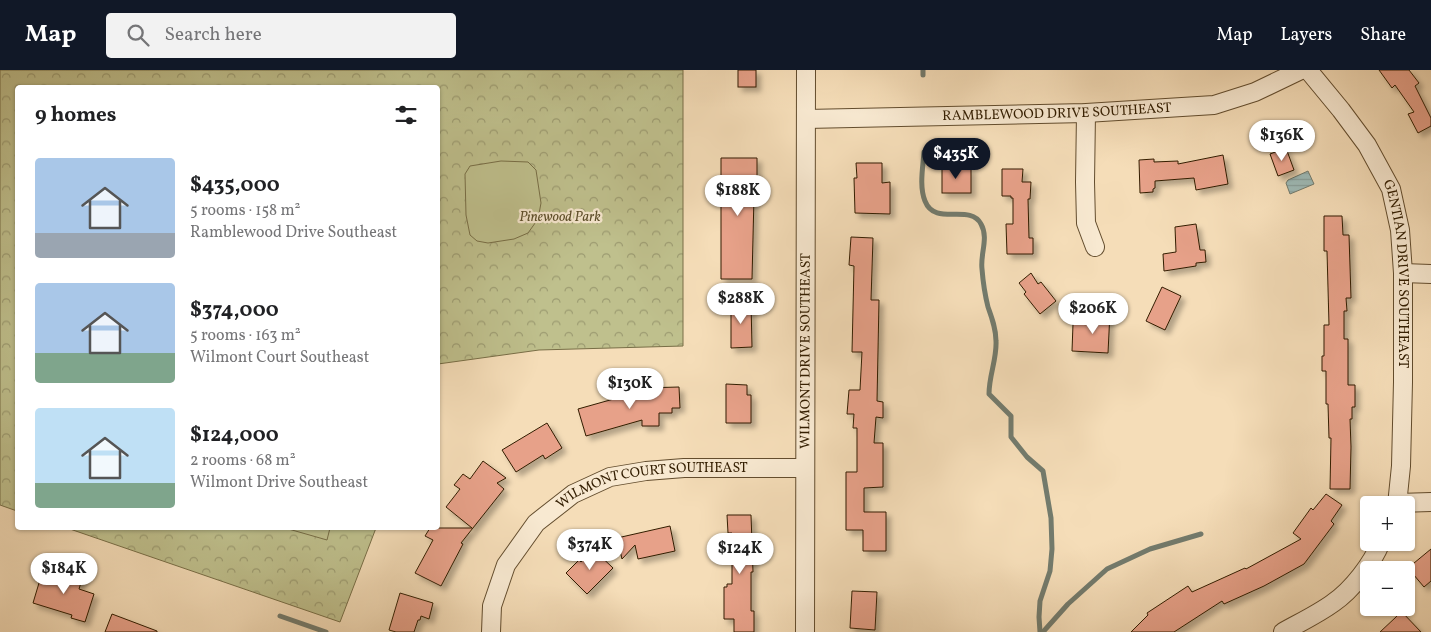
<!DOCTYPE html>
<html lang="en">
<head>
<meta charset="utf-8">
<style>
	body { margin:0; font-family:Vollkorn,serif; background:#f2f2f2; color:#202124; height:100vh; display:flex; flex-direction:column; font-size:19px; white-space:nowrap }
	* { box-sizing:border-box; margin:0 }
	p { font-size:16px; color:#757577 }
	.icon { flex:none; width:28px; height:28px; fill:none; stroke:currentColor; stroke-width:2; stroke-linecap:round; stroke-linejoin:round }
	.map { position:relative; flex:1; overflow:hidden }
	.panel { position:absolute; left:15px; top:15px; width:425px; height:445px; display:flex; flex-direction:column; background:#fff; border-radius:5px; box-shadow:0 1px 4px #0004 }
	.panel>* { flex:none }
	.buttons { position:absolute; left:1360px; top:426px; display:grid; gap:10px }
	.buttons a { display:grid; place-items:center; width:55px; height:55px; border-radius:5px; background:#fff; box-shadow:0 1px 4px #0004; font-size:25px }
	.price { position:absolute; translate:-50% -42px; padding:0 11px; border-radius:18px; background:#fff; color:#222; font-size:16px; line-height:32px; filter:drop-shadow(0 1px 2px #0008) }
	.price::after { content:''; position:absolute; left:50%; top:30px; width:15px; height:11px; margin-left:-8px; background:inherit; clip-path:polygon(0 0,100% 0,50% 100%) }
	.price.selected { background:#111827; color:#fff }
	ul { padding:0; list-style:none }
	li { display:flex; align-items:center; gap:15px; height:125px; padding:0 20px }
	li span { display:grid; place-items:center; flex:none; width:140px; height:100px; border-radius:5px; color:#555 }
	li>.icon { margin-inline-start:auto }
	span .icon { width:60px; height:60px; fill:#fffc; stroke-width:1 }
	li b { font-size:21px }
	h2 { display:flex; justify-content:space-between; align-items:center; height:60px; padding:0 20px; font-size:21px }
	header { display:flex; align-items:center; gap:30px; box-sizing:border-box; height:70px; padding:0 25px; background:#111827; color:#fff }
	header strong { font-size:24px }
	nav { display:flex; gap:28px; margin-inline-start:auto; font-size:18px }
	.search { width:350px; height:45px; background:#f2f2f2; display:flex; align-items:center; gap:12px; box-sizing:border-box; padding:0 18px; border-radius:5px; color:#757577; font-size:19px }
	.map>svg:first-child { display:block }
	.forest { fill:url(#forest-crowns); stroke:#786e46 }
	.pitch { fill:#bfc08d; stroke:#786e46 }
	.water { fill:url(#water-rules); stroke:#737b6d }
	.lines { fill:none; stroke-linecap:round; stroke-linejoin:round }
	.stream { stroke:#737b6d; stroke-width:5 }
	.building { fill:#e7a189; stroke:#321d00; filter:url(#shadow) }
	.street-casing { stroke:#634d2e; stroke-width:20 }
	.street { stroke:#f8e9d1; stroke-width:18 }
	.labels { text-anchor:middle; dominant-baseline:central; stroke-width:4.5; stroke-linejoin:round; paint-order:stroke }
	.street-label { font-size:14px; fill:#321d00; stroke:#f8e9d1 }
	.park-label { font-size:14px; font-style:italic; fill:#5c4e2a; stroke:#f8e9d1 }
</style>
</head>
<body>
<header>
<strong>Map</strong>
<div class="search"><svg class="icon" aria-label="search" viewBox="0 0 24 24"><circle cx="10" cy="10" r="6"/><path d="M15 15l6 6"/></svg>Search here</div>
<nav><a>Map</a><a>Layers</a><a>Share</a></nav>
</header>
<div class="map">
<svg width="1431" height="562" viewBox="0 0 1431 562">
	<defs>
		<pattern id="forest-crowns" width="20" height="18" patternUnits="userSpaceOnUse" patternTransform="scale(1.25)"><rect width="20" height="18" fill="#bfc08d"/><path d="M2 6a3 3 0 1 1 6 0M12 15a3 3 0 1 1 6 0" fill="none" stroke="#9c9b71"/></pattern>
		<pattern id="water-rules" width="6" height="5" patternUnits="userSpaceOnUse" patternTransform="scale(1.25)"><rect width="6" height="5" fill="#9ebab6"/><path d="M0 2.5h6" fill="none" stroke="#899f9b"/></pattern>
		<filter id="shadow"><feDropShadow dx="4.5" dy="4.5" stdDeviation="2.5" flood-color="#0004"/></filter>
	</defs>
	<rect width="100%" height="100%" fill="#f5ddb8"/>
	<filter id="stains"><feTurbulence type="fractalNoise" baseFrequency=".004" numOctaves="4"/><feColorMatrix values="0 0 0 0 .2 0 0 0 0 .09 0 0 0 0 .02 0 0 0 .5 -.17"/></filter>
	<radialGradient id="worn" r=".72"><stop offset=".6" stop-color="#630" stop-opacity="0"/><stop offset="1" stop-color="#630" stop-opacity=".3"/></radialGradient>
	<g class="forest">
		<polygon points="0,0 683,0 683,276 539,280 438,294 438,18 18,18 17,441 0,435"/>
		<polygon points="67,458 376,458 340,552"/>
	</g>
	<g class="pitch">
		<polygon points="501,91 528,92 536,100 541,133 538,149 528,163 514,169 488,173 477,171 470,165 466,145 465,104 470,96"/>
		<polygon points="285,458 330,458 327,470"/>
	</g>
	<polygon class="water" points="1308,101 1314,114 1290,124 1286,113 1288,110"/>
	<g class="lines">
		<g class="stream">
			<polyline points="923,0 923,5"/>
			<path d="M 924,82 C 923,97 919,116 925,131 C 935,157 970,133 981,154 C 989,168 980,184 982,199 C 983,212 985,225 988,237 C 992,248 996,259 996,271 C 997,289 989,305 989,324 L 1011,346 L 1011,367 L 1027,387 L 1043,401 L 1051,448 L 1052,479 L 1050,501 L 1040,531 L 1039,547 L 1040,562"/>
			<polyline points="280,546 326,562"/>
			<polyline points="1043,562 1068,534 1107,499 1150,479 1201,464"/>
		</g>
	</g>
	<g class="building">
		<rect x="738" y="0" width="18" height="17"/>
		<polygon points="1379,0 1409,0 1419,13 1415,16 1431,48 1431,56 1418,63 1408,44 1414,42 1395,15 1392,18"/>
		<polygon points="1286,78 1294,100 1278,106 1270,84"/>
		<polygon points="1223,85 1228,114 1196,120 1194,108 1155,111 1155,118 1153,119 1153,122 1140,123 1139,90 1154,89 1154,92 1178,91 1178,94"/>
		<polygon points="721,88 757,88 757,126 754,126 752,209 721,209"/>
		<polygon points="856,93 882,93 882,113 890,112 890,144 855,143 854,108 857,108"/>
		<rect x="942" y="98" width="29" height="25"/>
		<polygon points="1002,99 1023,99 1022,112 1031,112 1030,129 1028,129 1029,168 1033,168 1033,184 1007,184 1006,154 1013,154 1013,128 1011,128 1011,126 1002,126"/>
		<polygon points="1324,146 1342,146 1343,165 1349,165 1351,228 1346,228 1347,241 1344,241 1344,269 1348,269 1348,315 1355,315 1355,337 1352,337 1352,349 1350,349 1351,377 1350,419 1330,419 1331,368 1329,368 1328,334 1326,334 1326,301 1322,301 1322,286 1324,286 1324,255 1329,255 1327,181 1324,181"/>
		<polygon points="1196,154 1200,180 1205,180 1206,192 1196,193 1196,196 1164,201 1163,184 1176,182 1175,157"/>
		<polygon points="851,167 873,168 871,230 879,230 877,331 883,332 883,348 876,347 874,373 883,373 883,417 864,418 864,442 886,442 886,481 863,481 863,460 846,460 846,402 857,402 857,358 853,358 854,344 847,344 849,320 860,320 862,282 852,282 854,196 849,195"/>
		<polygon points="1031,203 1038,214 1041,212 1056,231 1040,244 1024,224 1026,222 1019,213"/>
		<polygon points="1162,217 1181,226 1165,260 1146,251"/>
		<polygon points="731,233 751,233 752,277 731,278"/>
		<polygon points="1095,241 1110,242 1108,283 1072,281 1073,254 1094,255"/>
		<polygon points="726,314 747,315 747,325 751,325 751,353 726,353"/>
		<polygon points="679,317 680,338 672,338 672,343 659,343 659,356 642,356 642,350 586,366 578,339 642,321 642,318"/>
		<polygon points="547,353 562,378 545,389 543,385 516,402 502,380"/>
		<polygon points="483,391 506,408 497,413 504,419 461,473 463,474 441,516 415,503 433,470 425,466 430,458 472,458 446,437 460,419 454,415 463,404 470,409"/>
		<polygon points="1326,424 1342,435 1331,451 1334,454 1304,494 1264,516 1224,534 1222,531 1174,562 1131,562 1148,545 1147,543 1188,516 1192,522 1245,498 1246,499 1301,469 1293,463 1311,438 1313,440"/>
		<polygon points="727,445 751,445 753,502 751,502 751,541 754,541 754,562 734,562 734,549 724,549 724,517 727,517 727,514 732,514 732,463 728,463"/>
		<polygon points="670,456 675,481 638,489 635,475 622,489 617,468"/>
		<polygon points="593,479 613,498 587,524 566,503 579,490 581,492"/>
		<polygon points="1431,479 1431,511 1424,517 1408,498"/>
		<polygon points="62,499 83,506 79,519 94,524 85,552 71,548 72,545 33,533 42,503 60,508"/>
		<polygon points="852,521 877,522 875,560 850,558"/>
		<polygon points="400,523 433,533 429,549 421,546 420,550 418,550 414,562 396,562 389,560"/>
		<polygon points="1401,541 1421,562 1380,562 1396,547"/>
		<polygon points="112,544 157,561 157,562 105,562"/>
	</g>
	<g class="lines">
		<g class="street-casing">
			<g id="street">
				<path id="s1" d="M 1308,0 L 1341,40 L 1367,75 L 1391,119 L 1400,160 L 1403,203 L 1403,312 L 1401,396 L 1397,435"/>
				<polyline points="1086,43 1085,112 1086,153 1095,177"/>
				<path id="s2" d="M 806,49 L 1086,43 L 1214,35 L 1255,22 L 1301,0"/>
				<polyline points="1403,203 1431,204"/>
				<polyline points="1398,433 1431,432"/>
				<path id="s3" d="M 491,562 L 492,536 L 506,495 L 536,453 L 573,424 L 610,407 L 646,401 L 684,398 L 805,398"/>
				<path id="s4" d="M 805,562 L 806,0"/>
				<path d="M 1283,562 C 1299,553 1318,544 1333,533 C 1352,520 1372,494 1381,472"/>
			</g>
		</g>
		<use href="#street" class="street"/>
	</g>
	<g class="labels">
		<g class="street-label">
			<text stroke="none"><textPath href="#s2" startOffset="251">RAMBLEWOOD DRIVE SOUTHEAST</textPath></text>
			<text stroke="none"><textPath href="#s1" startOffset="231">GENTIAN DRIVE SOUTHEAST</textPath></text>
			<text stroke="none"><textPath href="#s4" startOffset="281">WILMONT DRIVE SOUTHEAST</textPath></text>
			<text stroke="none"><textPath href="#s3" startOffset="248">WILMONT COURT SOUTHEAST</textPath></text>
		</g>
		<g class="park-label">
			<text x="560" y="147">Pinewood Park</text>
		</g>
	</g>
	<rect width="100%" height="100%" filter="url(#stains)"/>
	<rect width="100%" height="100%" fill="url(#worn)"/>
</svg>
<div class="buttons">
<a>+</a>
<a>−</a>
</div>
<b class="price" style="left:1282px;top:92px">$136K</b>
<b class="price selected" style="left:956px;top:110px">$435K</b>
<b class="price" style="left:738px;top:147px">$188K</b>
<b class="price" style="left:741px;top:255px">$288K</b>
<b class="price" style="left:1093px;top:265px">$206K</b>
<b class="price" style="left:630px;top:340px">$130K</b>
<b class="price" style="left:590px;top:501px">$374K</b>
<b class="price" style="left:740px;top:505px">$124K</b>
<b class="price" style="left:64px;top:525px">$184K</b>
<section class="panel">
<h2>9 homes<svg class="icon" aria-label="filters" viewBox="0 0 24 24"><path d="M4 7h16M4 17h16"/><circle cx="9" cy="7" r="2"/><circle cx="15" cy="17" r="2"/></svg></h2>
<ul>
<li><span style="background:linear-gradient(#a9c7e8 75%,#9aa5b1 0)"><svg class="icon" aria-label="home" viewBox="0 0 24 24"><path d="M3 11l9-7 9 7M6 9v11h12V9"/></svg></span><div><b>$435,000</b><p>5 rooms · 158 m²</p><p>Ramblewood Drive Southeast</p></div></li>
<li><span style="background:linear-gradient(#a9c7e8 70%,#7fa58c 0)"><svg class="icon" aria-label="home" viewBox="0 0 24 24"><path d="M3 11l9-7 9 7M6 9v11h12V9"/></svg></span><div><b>$374,000</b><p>5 rooms · 163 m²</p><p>Wilmont Court Southeast</p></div></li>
<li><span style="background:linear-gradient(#bfe0f5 75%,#7fa58c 0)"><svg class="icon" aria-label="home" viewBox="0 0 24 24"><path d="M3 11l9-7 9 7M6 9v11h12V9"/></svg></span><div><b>$124,000</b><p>2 rooms · 68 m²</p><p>Wilmont Drive Southeast</p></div></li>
</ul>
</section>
</div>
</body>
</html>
